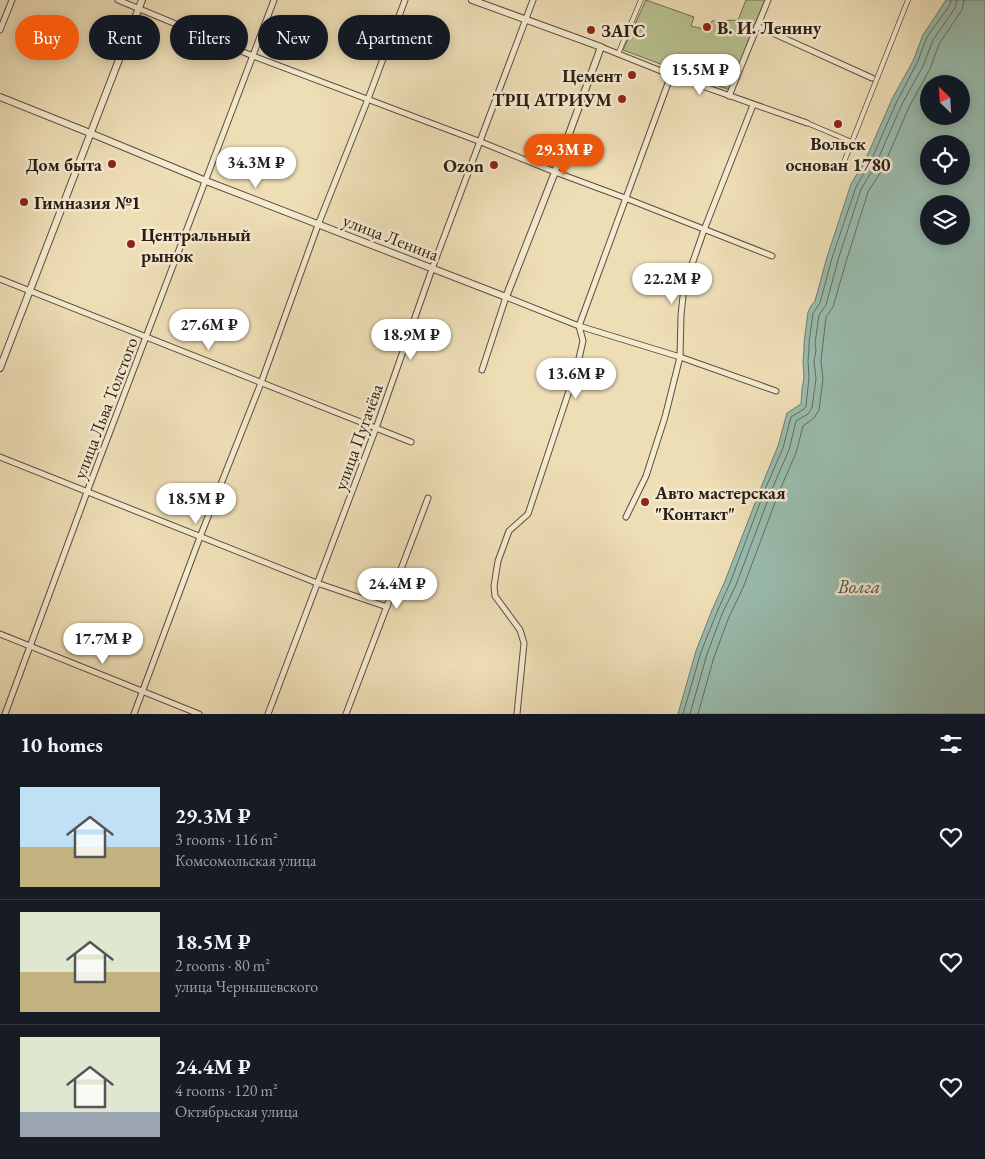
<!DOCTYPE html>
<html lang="en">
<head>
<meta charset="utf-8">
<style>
	body { margin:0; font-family:"EB Garamond",serif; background:#20242c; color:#f1f3f6; height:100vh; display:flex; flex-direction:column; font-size:19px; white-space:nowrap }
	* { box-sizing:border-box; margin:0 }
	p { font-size:16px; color:#9ea1a6 }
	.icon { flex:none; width:28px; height:28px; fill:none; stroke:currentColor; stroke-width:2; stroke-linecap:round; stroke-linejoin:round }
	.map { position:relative; height:714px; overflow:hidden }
	.drawer { display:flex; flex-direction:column; background:#171b24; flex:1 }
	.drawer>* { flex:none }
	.top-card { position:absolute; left:15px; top:15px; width:500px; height:45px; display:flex; gap:10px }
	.needle { width:32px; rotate:335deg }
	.tools { position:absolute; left:920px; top:75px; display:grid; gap:10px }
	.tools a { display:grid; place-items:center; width:50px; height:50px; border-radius:50%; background:#171b24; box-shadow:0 2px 12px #0003; font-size:25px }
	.price { position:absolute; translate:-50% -42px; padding:0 11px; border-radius:18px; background:#fff; color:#222; font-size:16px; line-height:32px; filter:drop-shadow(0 1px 2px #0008) }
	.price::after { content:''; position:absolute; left:50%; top:30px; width:15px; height:11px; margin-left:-8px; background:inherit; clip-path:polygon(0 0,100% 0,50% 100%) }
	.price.selected { background:#ea580c; color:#fff }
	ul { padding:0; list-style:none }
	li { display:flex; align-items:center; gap:15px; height:125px; padding:0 20px }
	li+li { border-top:1px solid #363941 }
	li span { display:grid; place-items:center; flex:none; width:140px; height:100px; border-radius:0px; color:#555 }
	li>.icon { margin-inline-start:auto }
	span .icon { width:60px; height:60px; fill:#fffc; stroke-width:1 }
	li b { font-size:21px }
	h2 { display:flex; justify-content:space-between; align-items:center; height:60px; padding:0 20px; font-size:21px }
	.tag { padding:0 18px; border-radius:22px; background:#171b24; box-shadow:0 2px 12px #0003; font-size:18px; line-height:45px }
	.tag.selected { background:#ea580c; color:#fff }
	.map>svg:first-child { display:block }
	.green { fill:#b7c18f; stroke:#716f52 }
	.water { fill:#99bcae; stroke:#6d7c71; fill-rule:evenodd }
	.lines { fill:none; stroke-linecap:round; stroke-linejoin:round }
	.shore { stroke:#626c62; stroke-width:1 }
	.pedestrian-casing { stroke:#5c4d3e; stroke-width:5.5 }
	.minor-casing { stroke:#5c4d3e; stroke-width:7 }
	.tertiary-casing { stroke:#5c4d3e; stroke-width:8 }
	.pedestrian { stroke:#f4ead0; stroke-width:4 }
	.minor { stroke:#f4ead0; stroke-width:5 }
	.tertiary { stroke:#f4ead0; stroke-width:6 }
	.poi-dot { fill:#8f2418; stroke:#f4ead0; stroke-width:2 }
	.labels { text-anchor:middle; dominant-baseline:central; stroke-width:5; stroke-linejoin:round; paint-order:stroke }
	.poi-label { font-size:18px; font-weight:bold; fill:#2b1d16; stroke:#f4ead0; text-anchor:start }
	.street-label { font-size:18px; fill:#2b1d16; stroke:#f4ead0 }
	.water-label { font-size:19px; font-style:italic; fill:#4c4d44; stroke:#f4ead0 }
</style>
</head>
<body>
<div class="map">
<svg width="985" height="714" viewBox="0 0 985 714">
	<rect width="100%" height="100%" fill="#eedeb6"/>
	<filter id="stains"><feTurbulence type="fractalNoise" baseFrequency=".004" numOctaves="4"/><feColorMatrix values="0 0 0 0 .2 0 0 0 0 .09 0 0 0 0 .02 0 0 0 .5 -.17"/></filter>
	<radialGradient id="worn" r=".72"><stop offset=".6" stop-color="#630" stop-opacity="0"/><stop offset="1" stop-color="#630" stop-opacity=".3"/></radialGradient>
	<polygon class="green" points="646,0 694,17 691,26 708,30 712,21 738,20 746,0 765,0 730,90 623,50"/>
	<path class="water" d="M 946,0 L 985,0 L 985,714 L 678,714 L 696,651 L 712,610 L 725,581 L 762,485 L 778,446 L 787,413 L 801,404 L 802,389 L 804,378 L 803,362 L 804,349 L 804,343 L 808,312 L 811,306 L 815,301 L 827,257 L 851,184 L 865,161 L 892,99 L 913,61 L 923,35 ZM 929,84 L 961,84 L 961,116 L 929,116 ZM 929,144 L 961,144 L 961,176 L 929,176 ZM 929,204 L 961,204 L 961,236 L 929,236 Z"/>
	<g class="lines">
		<g class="shore">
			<polyline points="683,714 701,652 717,612 730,583 766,487 783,448 791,417 804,409 806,406 809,378 808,361 809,349 809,343 813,313 820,303 832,258 856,187 870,163 897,101 917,63 927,37 950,5 951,0"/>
			<polyline points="690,714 707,654 722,614 736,585 772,489 789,450 796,421 808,414 812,408 816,379 814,361 816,350 815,343 819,315 826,305 838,260 861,189 875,166 902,104 923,66 933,40 955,8 957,0"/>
			<polyline points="698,714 714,657 729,617 743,588 779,492 796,453 803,426 814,418 819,410 823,379 821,361 826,317 833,307 846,262 868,192 882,170 909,107 930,69 939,44 962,10 964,0"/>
		</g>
		<g class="pedestrian-casing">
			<g id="pedestrian">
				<polyline points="618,54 641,0"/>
				<polyline points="807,123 852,142"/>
				<polyline points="842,167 908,0"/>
			</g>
		</g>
		<g class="minor-casing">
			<g id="minor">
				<polyline points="118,0 253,56 481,142 555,172 625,198 772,256"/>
				<polyline points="757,26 872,78"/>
				<polyline points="0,30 12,0"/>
				<polyline points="601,47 671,75 807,123"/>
				<polyline points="729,96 768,0"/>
				<polyline points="0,279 411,442"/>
				<polyline points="482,370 506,297 579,326 680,357 776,391"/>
				<polyline points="0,457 317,583 387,607"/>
				<polyline points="626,517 646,476 665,417 680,357 681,315 684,287 704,230 753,105"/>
				<polyline points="0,634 199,714"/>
				<polyline points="5,714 87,492 274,0"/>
				<polyline points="134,714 200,537 261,383 318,225 368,99 405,0"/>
				<polyline points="268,714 376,428 432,269 533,0"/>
				<polyline points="346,714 428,498"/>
				<polyline points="517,714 524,643 520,630 495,596 494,586 498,561 509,531 528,514 577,367 583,341 579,326 671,75"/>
			</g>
		</g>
		<g class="tertiary-casing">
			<g id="tertiary">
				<polyline points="0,97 90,133 206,181 506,297 555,172 601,47 472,0"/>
				<polyline points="0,368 142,0"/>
			</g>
		</g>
		<use href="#pedestrian" class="pedestrian"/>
		<use href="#minor" class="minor"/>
		<use href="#tertiary" class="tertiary"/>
	</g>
	<g class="poi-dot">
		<circle cx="707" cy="27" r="5"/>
		<circle cx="591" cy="30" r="5"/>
		<circle cx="632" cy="75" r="5"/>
		<circle cx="622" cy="99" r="5"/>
		<circle cx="838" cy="124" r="5"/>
		<circle cx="112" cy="164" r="5"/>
		<circle cx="494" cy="165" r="5"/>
		<circle cx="24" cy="202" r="5"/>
		<circle cx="131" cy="244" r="5"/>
		<circle cx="645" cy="502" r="5"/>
	</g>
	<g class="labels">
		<g class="poi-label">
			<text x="717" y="27">В. И. Ленину</text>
			<text x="601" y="30">ЗАГС</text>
			<text x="622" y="75" text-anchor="end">Цемент</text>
			<text x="612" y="99" text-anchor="end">ТРЦ АТРИУМ</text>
			<text x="838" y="143" text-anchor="middle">Вольск<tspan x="838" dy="21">основан 1780</tspan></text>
			<text x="102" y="164" text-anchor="end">Дом быта</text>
			<text x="484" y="165" text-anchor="end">Ozon</text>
			<text x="34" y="202">Гимназия №1</text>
			<text x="141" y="234">Центральный<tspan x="141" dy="21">рынок</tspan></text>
			<text x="655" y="492">Авто мастерская<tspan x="655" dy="21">"Контакт"</tspan></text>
		</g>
		<g class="street-label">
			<text transform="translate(391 237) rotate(21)">улица Ленина</text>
			<text transform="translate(105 408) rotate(-69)">улица Льва Толстого</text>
			<text transform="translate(358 437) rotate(-70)">улица Пугачёва</text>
		</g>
		<g class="water-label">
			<text x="859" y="586">Волга</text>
		</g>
	</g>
	<rect width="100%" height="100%" filter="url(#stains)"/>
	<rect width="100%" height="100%" fill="url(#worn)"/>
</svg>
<div class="tools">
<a><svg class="needle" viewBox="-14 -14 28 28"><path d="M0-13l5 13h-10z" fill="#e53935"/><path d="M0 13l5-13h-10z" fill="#9ea1a6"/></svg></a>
<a><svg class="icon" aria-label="locate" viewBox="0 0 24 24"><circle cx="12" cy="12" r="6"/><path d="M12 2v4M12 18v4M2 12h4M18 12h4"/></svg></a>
<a><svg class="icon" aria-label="layers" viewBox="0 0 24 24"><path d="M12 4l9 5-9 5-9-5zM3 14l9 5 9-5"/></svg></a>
</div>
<b class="price" style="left:700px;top:96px">15.5M ₽</b>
<b class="price selected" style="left:564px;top:176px">29.3M ₽</b>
<b class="price" style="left:256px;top:189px">34.3M ₽</b>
<b class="price" style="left:672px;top:305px">22.2M ₽</b>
<b class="price" style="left:209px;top:351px">27.6M ₽</b>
<b class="price" style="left:411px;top:361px">18.9M ₽</b>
<b class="price" style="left:576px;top:400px">13.6M ₽</b>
<b class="price" style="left:196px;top:525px">18.5M ₽</b>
<b class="price" style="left:397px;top:610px">24.4M ₽</b>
<b class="price" style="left:103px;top:665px">17.7M ₽</b>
<div class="top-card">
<a class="tag selected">Buy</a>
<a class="tag">Rent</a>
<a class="tag">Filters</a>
<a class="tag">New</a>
<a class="tag">Apartment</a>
</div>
</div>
<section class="drawer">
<h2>10 homes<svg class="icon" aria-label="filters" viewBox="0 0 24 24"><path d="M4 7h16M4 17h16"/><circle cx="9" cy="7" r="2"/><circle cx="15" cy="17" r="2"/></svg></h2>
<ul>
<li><span style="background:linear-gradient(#bfe0f5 60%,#c2b280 0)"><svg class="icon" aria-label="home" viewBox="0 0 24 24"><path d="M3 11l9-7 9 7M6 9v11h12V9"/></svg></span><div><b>29.3M ₽</b><p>3 rooms · 116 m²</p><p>Комсомольская улица</p></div><svg class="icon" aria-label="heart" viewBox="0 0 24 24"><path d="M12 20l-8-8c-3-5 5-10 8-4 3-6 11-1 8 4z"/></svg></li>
<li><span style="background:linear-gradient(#dfe7d0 60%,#c2b280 0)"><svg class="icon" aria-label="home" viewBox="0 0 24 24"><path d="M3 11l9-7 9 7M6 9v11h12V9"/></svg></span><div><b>18.5M ₽</b><p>2 rooms · 80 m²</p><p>улица Чернышевского</p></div><svg class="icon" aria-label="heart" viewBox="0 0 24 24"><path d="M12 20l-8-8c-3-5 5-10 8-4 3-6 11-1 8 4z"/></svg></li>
<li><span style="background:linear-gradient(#dfe7d0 75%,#9aa5b1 0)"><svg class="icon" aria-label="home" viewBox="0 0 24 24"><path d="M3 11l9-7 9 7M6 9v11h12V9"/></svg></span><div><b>24.4M ₽</b><p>4 rooms · 120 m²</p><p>Октябрьская улица</p></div><svg class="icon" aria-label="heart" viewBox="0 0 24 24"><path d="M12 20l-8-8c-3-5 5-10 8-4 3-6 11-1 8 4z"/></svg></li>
</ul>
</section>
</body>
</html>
